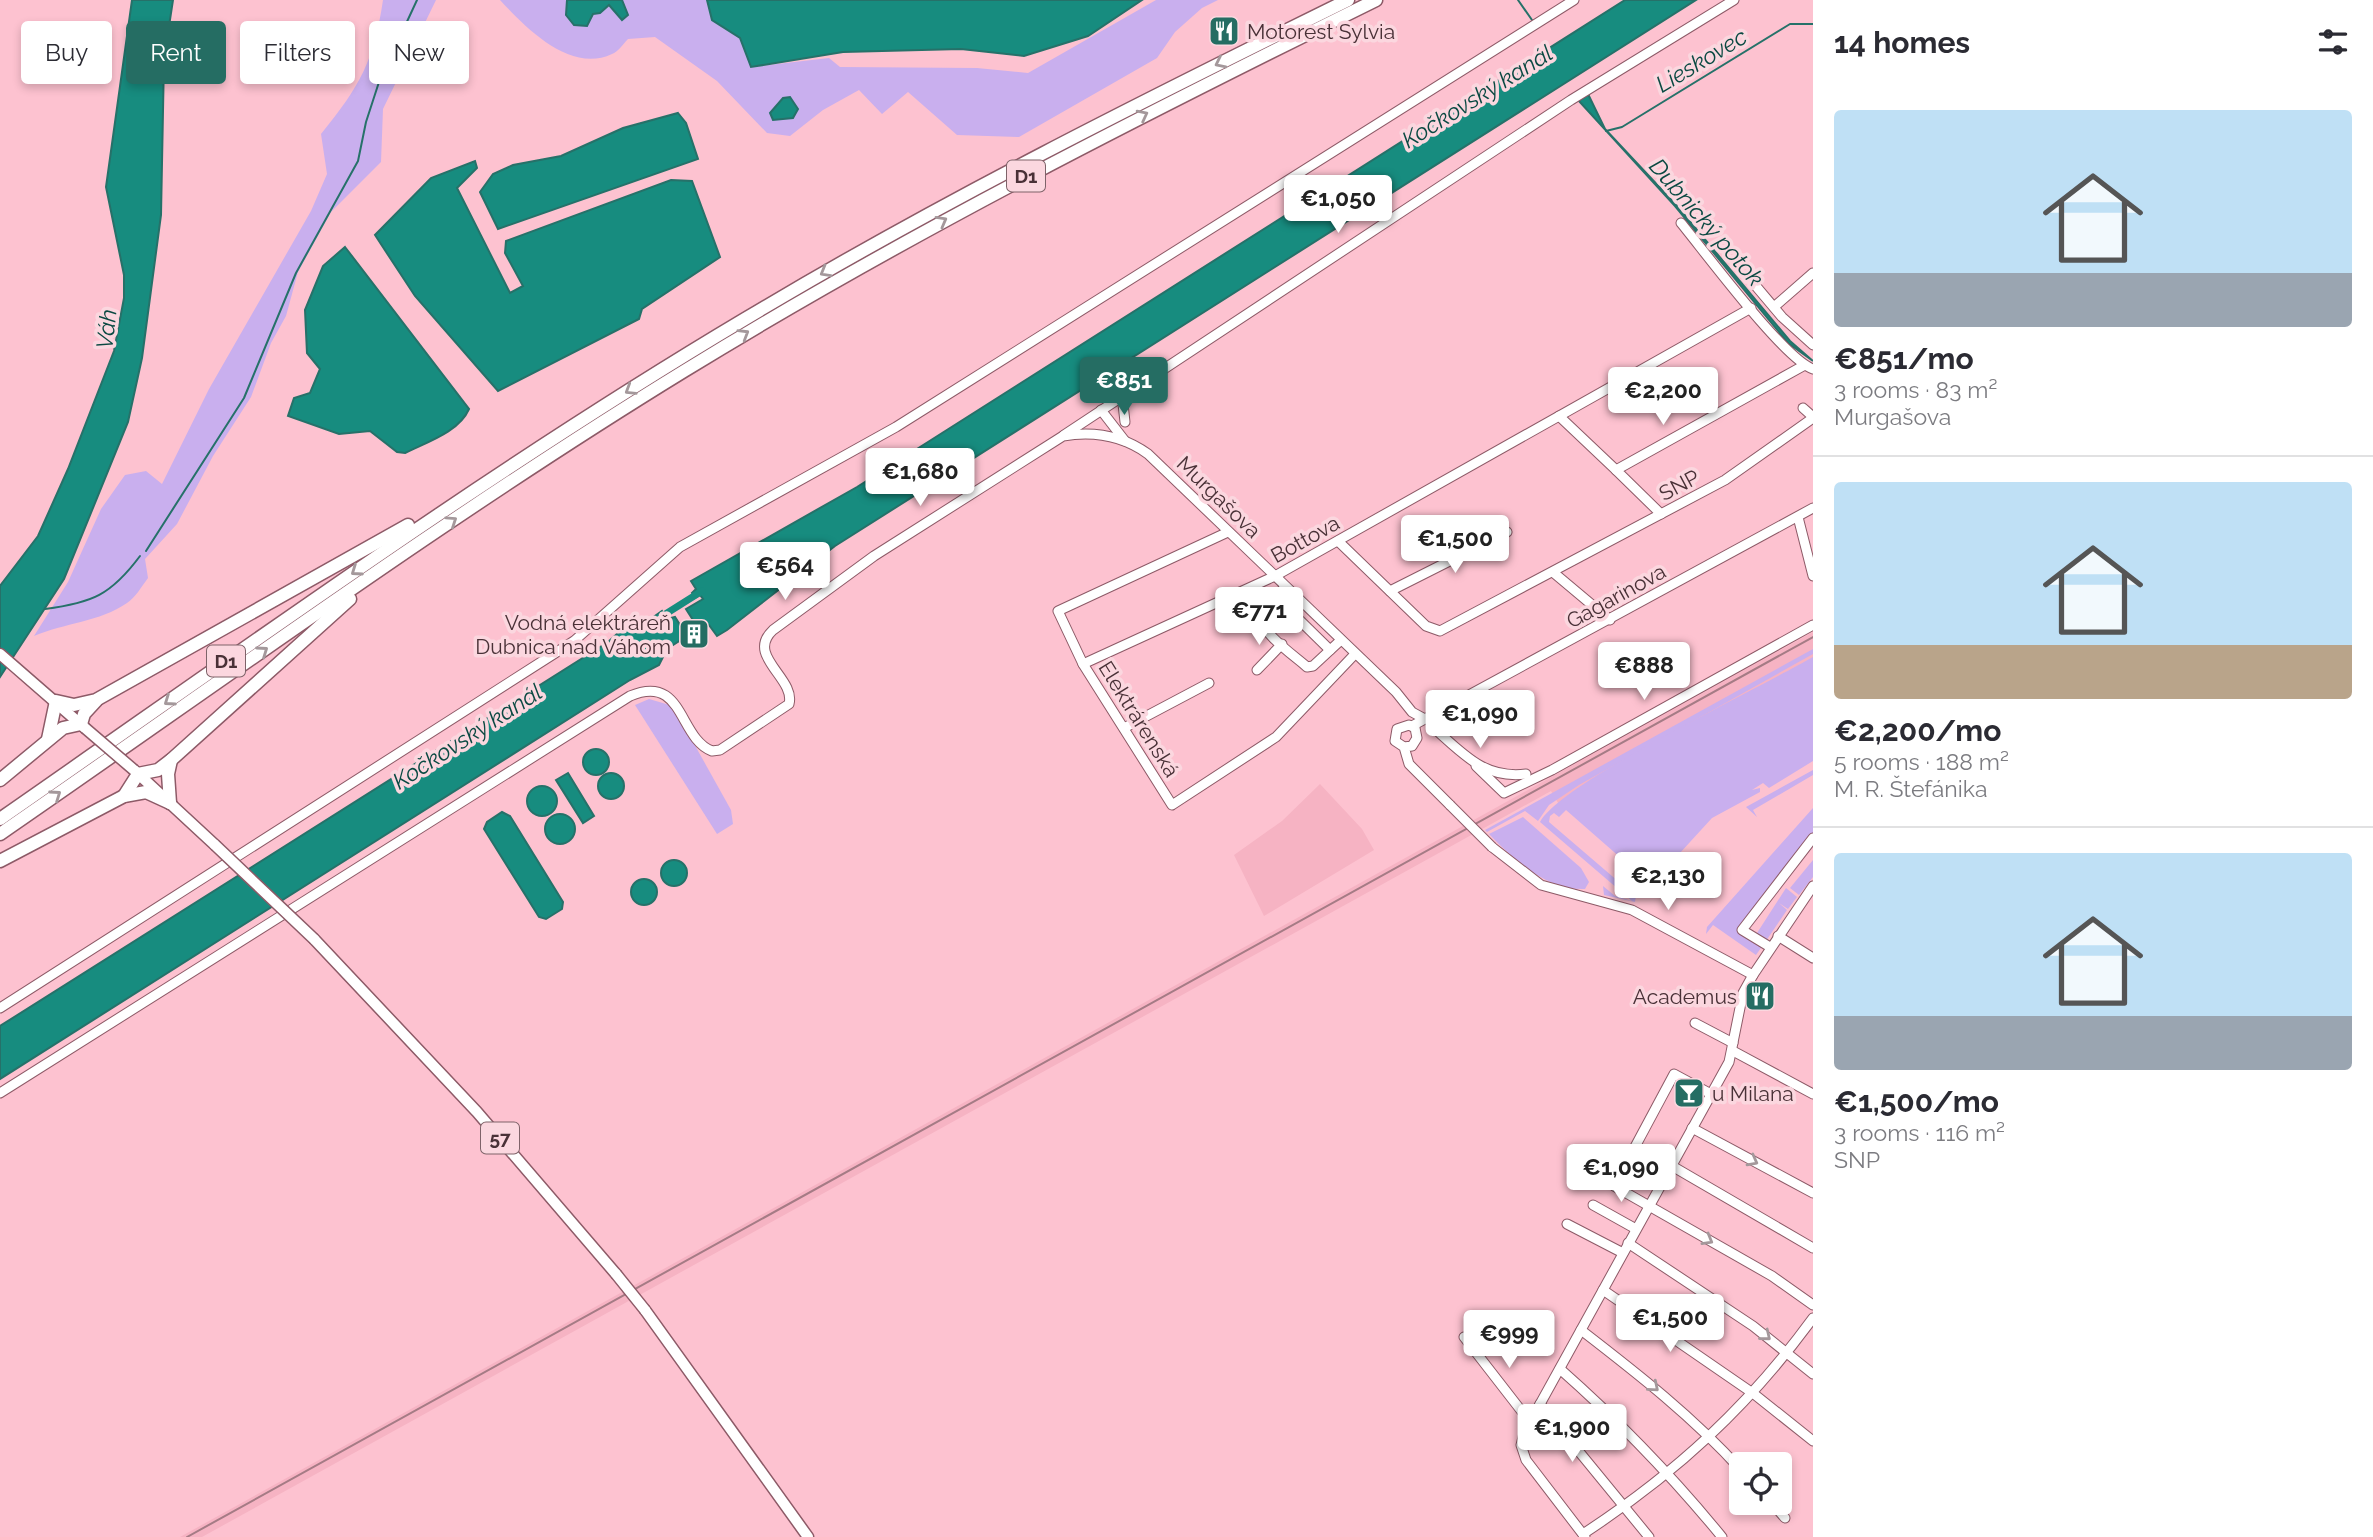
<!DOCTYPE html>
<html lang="en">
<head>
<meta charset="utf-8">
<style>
	body { margin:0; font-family:Raleway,sans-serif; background:#f7f7f7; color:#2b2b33; height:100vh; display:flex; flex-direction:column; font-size:26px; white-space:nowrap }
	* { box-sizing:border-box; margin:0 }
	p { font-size:23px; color:#7c7c81 }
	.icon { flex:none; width:38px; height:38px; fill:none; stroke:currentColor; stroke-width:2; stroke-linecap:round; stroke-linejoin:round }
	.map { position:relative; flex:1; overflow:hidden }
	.panel { display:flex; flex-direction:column; background:#fff; width:560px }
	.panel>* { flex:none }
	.guide { position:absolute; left:21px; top:21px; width:665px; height:63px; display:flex; gap:14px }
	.buttons { position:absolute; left:1729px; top:1452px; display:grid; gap:14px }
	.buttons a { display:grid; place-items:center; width:63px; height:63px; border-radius:7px; background:#fff; box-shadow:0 4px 10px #0003; font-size:35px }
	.price { position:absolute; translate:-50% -60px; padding:0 16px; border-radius:7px; background:#fff; color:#222; font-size:23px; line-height:46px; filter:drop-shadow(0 2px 4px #0008) }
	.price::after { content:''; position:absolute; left:50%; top:42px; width:21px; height:16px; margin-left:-10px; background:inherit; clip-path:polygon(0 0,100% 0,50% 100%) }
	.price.active { background:#256d63; color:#fff }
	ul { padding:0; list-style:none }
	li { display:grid; align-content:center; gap:14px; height:371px; padding:0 21px }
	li+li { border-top:2px solid #e1e1e2 }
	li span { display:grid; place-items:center; height:217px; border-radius:7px; color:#555 }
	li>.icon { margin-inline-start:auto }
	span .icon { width:126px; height:126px; fill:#fffc; stroke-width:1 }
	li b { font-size:30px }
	h2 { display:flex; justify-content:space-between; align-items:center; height:84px; padding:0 21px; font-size:30px }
	.chip { padding:0 24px; border-radius:7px; background:#fff; box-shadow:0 4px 10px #0003; font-size:24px; line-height:63px }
	.chip.active { background:#256d63; color:#fff }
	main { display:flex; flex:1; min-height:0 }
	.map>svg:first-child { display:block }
	.built { fill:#f6b3c3 }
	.green { fill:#c9afee }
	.water { fill:#178c7f; stroke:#267169; stroke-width:2 }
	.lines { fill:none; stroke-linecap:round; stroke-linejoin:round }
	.stream { stroke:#267169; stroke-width:2 }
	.canal { stroke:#178c7f; stroke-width:7 }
	.minor-casing { stroke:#8d5a67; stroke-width:11 }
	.major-casing { stroke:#8d5a67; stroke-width:13 }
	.highway-casing { stroke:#8d5a67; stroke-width:15 }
	.minor { stroke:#fff; stroke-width:9 }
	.major { stroke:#fff; stroke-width:10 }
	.highway { stroke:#fff; stroke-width:12 }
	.rail { stroke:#a57b85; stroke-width:2 }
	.minor-bridge-casing { stroke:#8d5a67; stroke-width:11; stroke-linecap:butt }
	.major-bridge-casing { stroke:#8d5a67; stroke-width:13; stroke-linecap:butt }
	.minor-bridge { stroke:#fff; stroke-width:9 }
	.major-bridge { stroke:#fff; stroke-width:10 }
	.oneway { stroke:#a4989b }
	.labels { text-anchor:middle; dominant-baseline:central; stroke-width:7; stroke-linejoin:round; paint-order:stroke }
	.shield { fill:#fbd7df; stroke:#7e6369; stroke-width:2 }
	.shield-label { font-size:19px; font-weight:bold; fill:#493137 }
	.poi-label { font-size:21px; fill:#493137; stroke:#fbd7df; text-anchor:start }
	.street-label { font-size:21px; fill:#493137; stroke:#fbd7df }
	.water-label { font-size:23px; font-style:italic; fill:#0a4942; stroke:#fbd7df }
</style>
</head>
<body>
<main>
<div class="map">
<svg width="1813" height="1537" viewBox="0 0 1813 1537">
	<rect width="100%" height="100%" fill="#fdc2d0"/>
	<g class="built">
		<polygon points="1813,632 1813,664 1561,808 1551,791 202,1537 180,1537"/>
		<polygon points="1320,784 1362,829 1374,850 1264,916 1234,855 1282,821"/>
	</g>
	<g class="green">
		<path d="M 383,0 L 436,0 L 383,109 L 381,162 L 331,212 L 298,272 L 286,316 L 271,343 L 251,397 L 213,456 L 177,524 L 145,559 L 148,578 C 142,586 135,598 127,603 C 100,622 64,623 34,636 L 68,582 L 101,509 L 125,475 L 146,471 L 162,484 L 209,389 L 311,211 L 327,174 L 321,134 C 360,86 374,61 383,0 Z"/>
		<path d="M 500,0 L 567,0 L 593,14 L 609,5 L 622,19 L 622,0 L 707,0 L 712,20 L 740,38 L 751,67 L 829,58 L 840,67 L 977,68 L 1028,73 L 1156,0 L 1218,0 L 1202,8 L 1175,32 L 1157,58 L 1019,137 L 957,135 L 908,92 L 882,114 L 859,90 L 823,110 L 790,136 L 767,133 L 717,81 L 655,37 L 628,39 C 623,44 618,52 612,54 C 570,74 525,27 500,0 Z"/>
		<polygon points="1813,649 1813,654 1579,785 1549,805 1538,821 1525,811 1487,832 1485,830"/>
		<path d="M 1813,657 L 1813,761 L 1769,788 L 1763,783 L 1752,790 L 1760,788 L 1760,792 L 1712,818 L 1647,889 L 1643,885 L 1646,880 L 1566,810 L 1559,817 L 1554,813 L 1550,816 L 1549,822 L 1633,894 L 1637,890 L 1635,902 L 1604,895 L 1603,886 L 1615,896 L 1632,901 L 1540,822 C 1560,783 1763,686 1813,657 Z"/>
		<polygon points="649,699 673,706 731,810 733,824 717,834 635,705"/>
		<polygon points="1813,770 1813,775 1753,810 1757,817 1746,807"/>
		<polygon points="1813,808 1813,834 1741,926 1763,945 1756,955 1713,925 1706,934 1707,927"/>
		<path d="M 1523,817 L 1581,868 L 1589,882 L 1585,889 C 1546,890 1514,860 1489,834 Z"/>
		<polygon points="1813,860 1813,877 1799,895 1790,888"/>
		<polygon points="1786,888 1797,897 1788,909 1779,903 1787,910 1766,941 1757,933"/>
	</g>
	<g class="water">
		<polygon points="132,0 173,0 164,59 161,215 142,358 128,422 64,579 0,677 0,586 38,536 68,469 114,351 124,298 124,275 106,187"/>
		<polygon points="622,0 628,15 622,20 609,5 600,13 593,14 587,26 574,25 566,15 567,0"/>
		<polygon points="707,0 1142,0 1088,36 1024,56 961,49 843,52 751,67 740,38 712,20"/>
		<polygon points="1625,0 1696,0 835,546 727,630 717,636 709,625 700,631 686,609 703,599 700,595 695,598 692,593 696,589 691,581 857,487"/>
		<polygon points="1588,94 1605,129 1677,206 1790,341 1813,361 1788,343 1675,206 1578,100"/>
		<polygon points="790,97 798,109 793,118 773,120 770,113 783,98"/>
		<polygon points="678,113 686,123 698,159 498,229 480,192 493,174 513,165 561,156 623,128"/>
		<polygon points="475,161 477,168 457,188 510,293 523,286 505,253 506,241 671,180 692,181 720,257 642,309 639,319 498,391 415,296 375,235 431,178"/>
		<path d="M 345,247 L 469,409 C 459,432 427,442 405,453 L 397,452 L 370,431 L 339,434 L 288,416 L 294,398 L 310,393 L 320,369 L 307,353 L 305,310 L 323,266 Z"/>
		<polygon points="662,611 667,619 675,617 687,636 667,649 659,665 630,680 0,1079 0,1026 608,642 635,618 652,618"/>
		<circle cx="596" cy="762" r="13"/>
		<polygon points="568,773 594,816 583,823 556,780"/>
		<circle cx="611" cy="786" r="13"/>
		<circle cx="542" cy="801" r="15"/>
		<polygon points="502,812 510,816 563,902 562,909 546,919 539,917 484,829 487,822"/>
		<circle cx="560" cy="829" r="15"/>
		<circle cx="674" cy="873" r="13"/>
		<circle cx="644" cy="892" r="13"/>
	</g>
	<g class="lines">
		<g class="stream">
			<polyline points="1518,0 1532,20"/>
			<polyline points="1606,131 1622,127 1790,24 1813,24"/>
			<polyline points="146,551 244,398 296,273 358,161 366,122 379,82 417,0"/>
			<path d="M 45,609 C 92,603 111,595 140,556"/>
		</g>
		<polyline class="canal" points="656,620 702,591"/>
		<g class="minor-casing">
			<g id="minor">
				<path d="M 1681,223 C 1705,252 1785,360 1813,369"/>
				<polyline points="1755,285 1782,317 1813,345"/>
				<polyline points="1774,307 1813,273"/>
				<polyline points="1122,395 1125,422"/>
				<polyline points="1803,408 1813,417"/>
				<polyline points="1101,410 1125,441"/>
				<polyline points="1559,416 1616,470"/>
				<polyline points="1064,435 1571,100 1734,0"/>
				<polyline points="1661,514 1616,470 1803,366"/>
				<polyline points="1798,517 1813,576"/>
				<polyline points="1228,532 1058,611 1083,664 1172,805 1276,737 1355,654"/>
				<polyline points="1338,541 1426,626 1440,631 1725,480 1813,418"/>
				<polyline points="1554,573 1610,620"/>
				<path d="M 1285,587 L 1258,615 C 1263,634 1292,654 1307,667 L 1313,666 L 1341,640"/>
				<polyline points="1390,591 1507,532"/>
				<polyline points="1276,597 1330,650"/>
				<polyline points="1083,664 1275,576 1751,308"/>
				<polyline points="1257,670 1282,644"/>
				<polyline points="1412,726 1813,508"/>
				<polyline points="1124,728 1209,683"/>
				<path d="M 1435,729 C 1464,755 1485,779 1526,774"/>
				<polyline points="1404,747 1412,746 1417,738 1415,728 1409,725 1397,729 1395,741 1404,747 1409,764 1450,805"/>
				<polyline points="1476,766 1504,793 1552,770 1813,625"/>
				<polyline points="1492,847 1541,885 1632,910 1753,975 1813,886"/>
				<polyline points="1778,936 1813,958"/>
				<polyline points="1770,947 1742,930 1813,838"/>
				<polyline points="0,1008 574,641 680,547 896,427 1574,0"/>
				<polyline points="1695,1023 1733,1043"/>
				<polyline points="1733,1051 1813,1094"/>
				<path d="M 0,1093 L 630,696 C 684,673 678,738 712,751 L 720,750 L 789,704 C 796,678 745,656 773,630 L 874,556 L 1063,436 C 1093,431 1123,436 1148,454 L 1396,692 L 1412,712 L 1423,718"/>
				<polyline points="1711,1094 1674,1074 1614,1186 1772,1276 1813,1305"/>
				<polyline points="1692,1128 1813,1193"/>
				<polyline points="1672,1166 1813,1248"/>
				<polyline points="1593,1205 1636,1229"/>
				<polyline points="1567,1224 1623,1253"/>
				<polyline points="1628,1243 1753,1326 1813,1374"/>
				<polyline points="1603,1290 1754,1394 1813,1441"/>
				<path d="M 1581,1330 C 1638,1374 1693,1417 1741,1470"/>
				<polyline points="1464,1337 1530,1422"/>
				<path d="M 1560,1369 C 1619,1421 1672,1476 1722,1537"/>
				<polyline points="1540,1404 1649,1537"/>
				<polyline points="1772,1503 1785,1518"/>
				<path d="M 1583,1534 C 1676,1473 1748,1407 1813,1318"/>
				<polyline points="1585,1537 1526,1460 1521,1445 1524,1433 1729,1062 1743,993 1753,975"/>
			</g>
		</g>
		<g class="major-casing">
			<g id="major">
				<polyline points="0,654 85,728"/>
				<polyline points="134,770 215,845"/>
				<polyline points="314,939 477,1112 616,1274"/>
				<polyline points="645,1310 808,1537"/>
			</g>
		</g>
		<g class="highway-casing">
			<g id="highway">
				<polyline points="48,739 56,701 74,705 96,700 408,525"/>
				<polyline points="0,780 63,728 81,724 84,714 96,701"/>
				<polyline points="124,796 138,774 158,770 171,760 350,599"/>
				<polyline points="170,803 168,774 171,760"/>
				<path d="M 0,819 C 246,648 488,472 745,319 C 940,202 1143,101 1348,0"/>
				<path d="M 0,834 C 226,678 449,515 684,371 C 907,234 1141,116 1376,0"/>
				<polyline points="0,861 124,796 146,792 170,803"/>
			</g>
		</g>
		<use href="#minor" class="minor"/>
		<use href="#major" class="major"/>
		<use href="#highway" class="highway"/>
		<polyline class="rail" points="187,1537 1813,637"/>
		<g class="minor-bridge-casing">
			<polyline id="minor-bridge" points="1450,805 1492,847"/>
		</g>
		<g class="major-bridge-casing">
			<g id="major-bridge">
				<polyline points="85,728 134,770"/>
				<polyline points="215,845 314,939"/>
				<polyline points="616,1274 645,1310"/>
			</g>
		</g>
		<use href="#minor-bridge" class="minor-bridge"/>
		<use href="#major-bridge" class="major-bridge"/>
	</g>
	<defs><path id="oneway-chevron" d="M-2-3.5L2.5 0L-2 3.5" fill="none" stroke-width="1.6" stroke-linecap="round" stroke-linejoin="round" transform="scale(1.75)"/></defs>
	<g class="oneway">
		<use href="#oneway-chevron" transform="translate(1220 63) rotate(154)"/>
		<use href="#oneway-chevron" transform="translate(1143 115) rotate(-27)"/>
		<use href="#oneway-chevron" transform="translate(942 221) rotate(-29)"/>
		<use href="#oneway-chevron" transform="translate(825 272) rotate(150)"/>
		<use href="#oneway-chevron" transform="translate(744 334) rotate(-31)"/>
		<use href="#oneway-chevron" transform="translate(630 390) rotate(148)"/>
		<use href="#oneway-chevron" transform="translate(452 521) rotate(-34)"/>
		<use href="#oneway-chevron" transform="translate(356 571) rotate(145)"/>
		<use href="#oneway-chevron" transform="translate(263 651) rotate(-35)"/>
		<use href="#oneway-chevron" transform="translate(169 701) rotate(145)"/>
		<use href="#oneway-chevron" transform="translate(56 795) rotate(-35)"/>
		<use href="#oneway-chevron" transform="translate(1753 1161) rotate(28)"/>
		<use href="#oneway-chevron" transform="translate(1708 1240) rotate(30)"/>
		<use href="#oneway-chevron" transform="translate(1766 1336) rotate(39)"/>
		<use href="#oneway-chevron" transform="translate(1654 1387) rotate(40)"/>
	</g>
	<defs>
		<g id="restaurant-square" transform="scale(1.575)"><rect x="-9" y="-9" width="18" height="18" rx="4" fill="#256d63" stroke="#fbd7df"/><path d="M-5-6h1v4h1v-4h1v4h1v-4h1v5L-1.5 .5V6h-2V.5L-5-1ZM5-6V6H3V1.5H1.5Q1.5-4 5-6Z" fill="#fff"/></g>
		<g id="building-square" transform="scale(1.575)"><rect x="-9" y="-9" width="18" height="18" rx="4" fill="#256d63" stroke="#fbd7df"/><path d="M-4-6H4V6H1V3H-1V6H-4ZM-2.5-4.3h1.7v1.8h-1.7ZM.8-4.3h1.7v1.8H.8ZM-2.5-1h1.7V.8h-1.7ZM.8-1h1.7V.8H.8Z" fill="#fff"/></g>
		<g id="bar-square" transform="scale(1.575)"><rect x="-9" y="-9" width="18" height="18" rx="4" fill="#256d63" stroke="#fbd7df"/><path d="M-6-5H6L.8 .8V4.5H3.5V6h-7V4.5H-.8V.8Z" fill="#fff"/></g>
	</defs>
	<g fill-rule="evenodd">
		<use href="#restaurant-square" x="1224" y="31"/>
		<use href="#building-square" x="694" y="634"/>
		<use href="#restaurant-square" x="1760" y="996"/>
		<use href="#bar-square" x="1689" y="1093"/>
	</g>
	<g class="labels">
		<g class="shield">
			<rect x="1007" y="160.5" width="38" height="31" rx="5"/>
			<rect x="207" y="645.5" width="38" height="31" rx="5"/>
			<rect x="481" y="1122.5" width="38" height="31" rx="5"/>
		</g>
		<g class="shield-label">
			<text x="1026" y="176">D1</text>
			<text x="226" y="661">D1</text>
			<text x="500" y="1138">57</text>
		</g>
		<g class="poi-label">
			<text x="1247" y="31">Motorest Sylvia</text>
			<text x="671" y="622" text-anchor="end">Vodná elektráreň<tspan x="671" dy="24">Dubnica nad Váhom</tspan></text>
			<text x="1737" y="996" text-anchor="end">Academus</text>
			<text x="1712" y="1093">u Milana</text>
		</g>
		<g class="street-label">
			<text transform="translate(1679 485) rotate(-28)">SNP</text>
			<text transform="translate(1219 497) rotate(44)">Murgašova</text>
			<text transform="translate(1305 539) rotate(-29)">Bottova</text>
			<text transform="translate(1616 596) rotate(-29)">Gagarinova</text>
			<text transform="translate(1139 719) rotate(58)">Elektrárenská</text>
		</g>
		<g class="water-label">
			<text transform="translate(1701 60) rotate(-31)">Lieskovec</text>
			<text transform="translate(1477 96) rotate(-32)">Kočkovský kanál</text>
			<text transform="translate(1707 222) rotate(49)">Dubnický potok</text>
			<text transform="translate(106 329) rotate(-84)">Váh</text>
			<text transform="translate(467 736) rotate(-33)">Kočkovský kanál</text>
		</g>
	</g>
</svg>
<div class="buttons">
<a><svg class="icon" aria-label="locate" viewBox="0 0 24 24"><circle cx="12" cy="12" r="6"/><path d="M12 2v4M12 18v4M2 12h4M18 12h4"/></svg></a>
</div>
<b class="price" style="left:1338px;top:235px">€1,050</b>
<b class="price active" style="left:1124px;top:417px">€851</b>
<b class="price" style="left:1663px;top:427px">€2,200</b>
<b class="price" style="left:920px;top:508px">€1,680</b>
<b class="price" style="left:1455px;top:575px">€1,500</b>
<b class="price" style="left:785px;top:602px">€564</b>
<b class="price" style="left:1259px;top:647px">€771</b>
<b class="price" style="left:1644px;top:702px">€888</b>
<b class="price" style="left:1480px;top:750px">€1,090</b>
<b class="price" style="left:1668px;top:912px">€2,130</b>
<b class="price" style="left:1621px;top:1204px">€1,090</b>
<b class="price" style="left:1670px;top:1354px">€1,500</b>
<b class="price" style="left:1509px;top:1370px">€999</b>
<b class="price" style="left:1572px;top:1464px">€1,900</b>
<div class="guide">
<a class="chip">Buy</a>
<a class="chip active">Rent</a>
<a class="chip">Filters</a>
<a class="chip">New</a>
</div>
</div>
<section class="panel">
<h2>14 homes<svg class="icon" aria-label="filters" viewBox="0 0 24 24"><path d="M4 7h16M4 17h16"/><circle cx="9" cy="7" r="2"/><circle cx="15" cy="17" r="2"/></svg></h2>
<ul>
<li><span style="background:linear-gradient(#bfe0f5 75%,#9aa5b1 0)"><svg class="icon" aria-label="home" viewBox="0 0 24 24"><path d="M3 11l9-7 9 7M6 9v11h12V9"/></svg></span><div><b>€851/mo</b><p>3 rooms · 83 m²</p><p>Murgašova</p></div></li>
<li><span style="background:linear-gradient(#bfe0f5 75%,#b9a48a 0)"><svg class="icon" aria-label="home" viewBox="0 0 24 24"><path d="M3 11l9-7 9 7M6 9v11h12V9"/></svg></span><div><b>€2,200/mo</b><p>5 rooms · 188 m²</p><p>M. R. Štefánika</p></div></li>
<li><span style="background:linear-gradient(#bfe0f5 75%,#9aa5b1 0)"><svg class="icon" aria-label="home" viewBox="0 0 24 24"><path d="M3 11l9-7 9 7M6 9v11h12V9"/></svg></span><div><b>€1,500/mo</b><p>3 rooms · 116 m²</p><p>SNP</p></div></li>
</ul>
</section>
</main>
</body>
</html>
